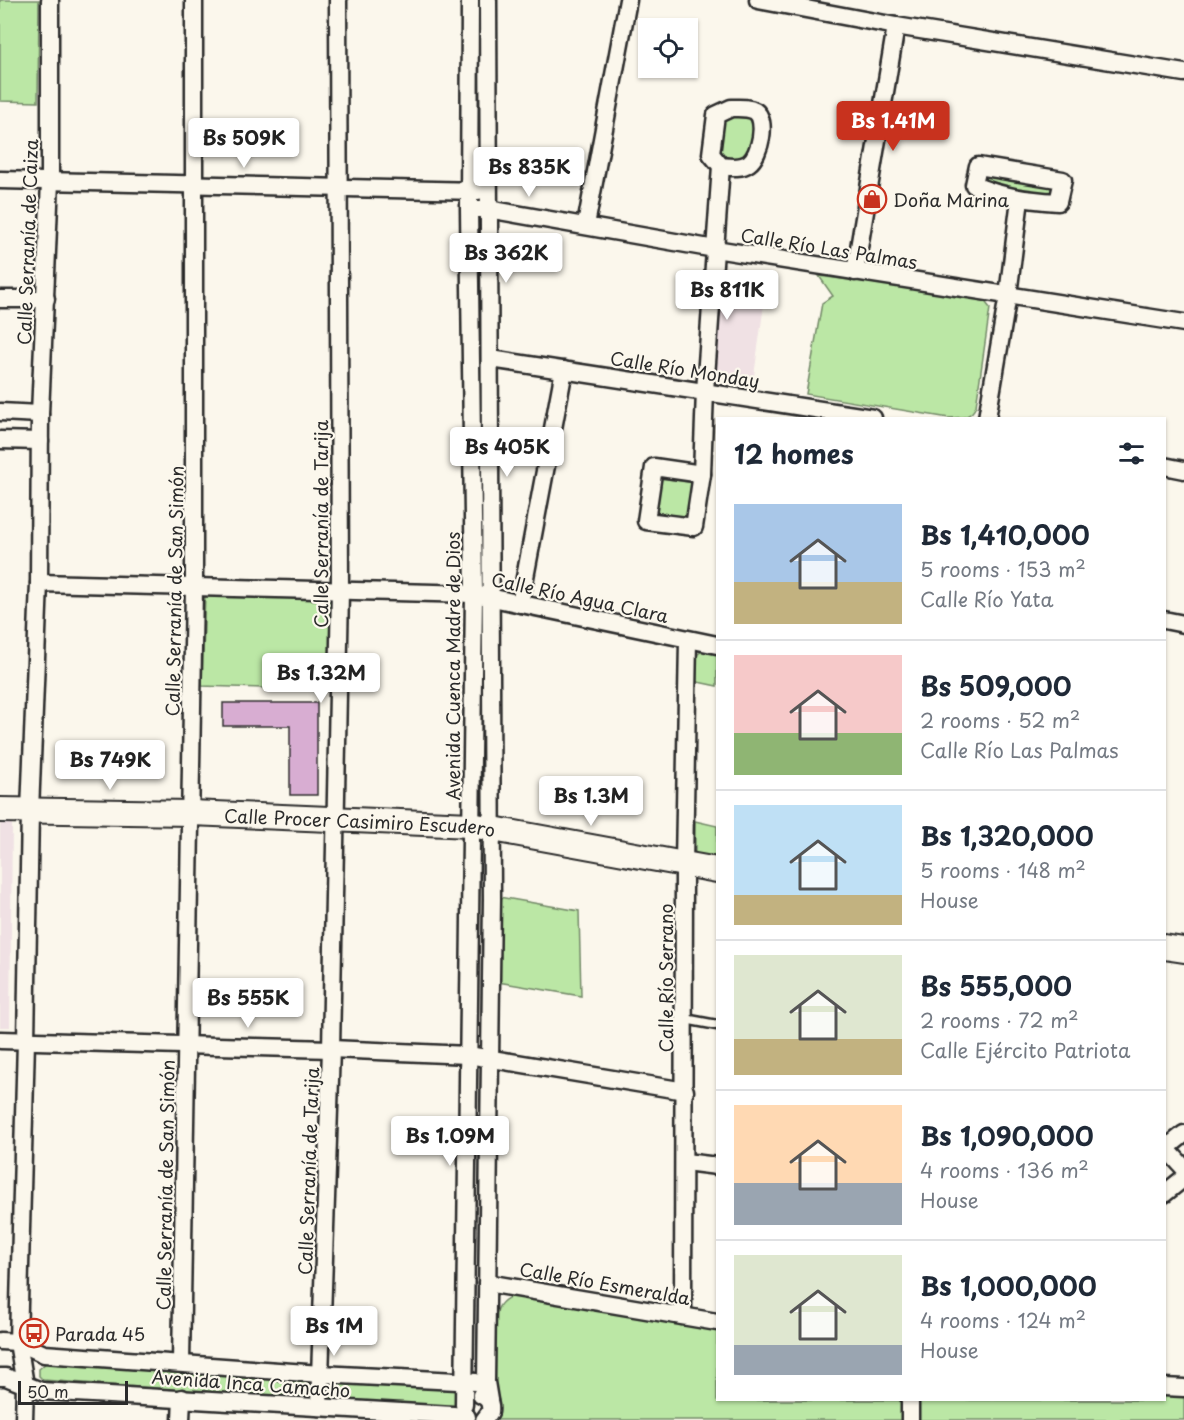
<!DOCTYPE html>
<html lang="en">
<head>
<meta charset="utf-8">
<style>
	body { margin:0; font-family:"Playpen Sans",sans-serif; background:#f6f6f7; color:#1f2937; height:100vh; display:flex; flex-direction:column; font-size:22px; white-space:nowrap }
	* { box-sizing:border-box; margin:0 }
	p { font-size:20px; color:#747a83 }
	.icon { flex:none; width:33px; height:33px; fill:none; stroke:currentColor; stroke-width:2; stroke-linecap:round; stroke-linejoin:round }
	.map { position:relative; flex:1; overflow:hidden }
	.panel { position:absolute; left:716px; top:417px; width:450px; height:984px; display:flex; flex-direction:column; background:#fff; border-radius:0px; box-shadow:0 2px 4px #0004 }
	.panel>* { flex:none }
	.tools { position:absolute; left:638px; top:18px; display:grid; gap:12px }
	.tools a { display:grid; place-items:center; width:60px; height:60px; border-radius:0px; background:#fff; box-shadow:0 2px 4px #0004; font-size:30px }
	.scale { position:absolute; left:18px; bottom:15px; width:110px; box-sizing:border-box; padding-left:6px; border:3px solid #2b2b2b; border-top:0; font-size:16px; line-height:21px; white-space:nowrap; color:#2b2b2b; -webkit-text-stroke:4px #fbf7ec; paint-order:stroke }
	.price { position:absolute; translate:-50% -51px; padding:0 14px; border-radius:6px; background:#fff; color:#222; font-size:20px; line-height:39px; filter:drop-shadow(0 2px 3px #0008) }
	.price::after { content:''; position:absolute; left:50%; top:36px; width:18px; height:14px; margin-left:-9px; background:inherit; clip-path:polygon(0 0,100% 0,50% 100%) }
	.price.on { background:#c8321e; color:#fff }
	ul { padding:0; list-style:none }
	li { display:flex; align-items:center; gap:18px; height:150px; padding:0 18px }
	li+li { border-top:2px solid #e0e1e3 }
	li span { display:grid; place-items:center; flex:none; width:168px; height:120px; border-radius:0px; color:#555 }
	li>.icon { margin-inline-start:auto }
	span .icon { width:72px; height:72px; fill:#fffc; stroke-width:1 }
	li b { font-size:26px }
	h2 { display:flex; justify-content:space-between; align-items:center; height:72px; padding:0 18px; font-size:26px }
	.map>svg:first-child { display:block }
	.built { fill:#f0e1e4 }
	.green { fill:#bbe7a5; stroke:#738968; stroke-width:1.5 }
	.building { fill:#d8add2; stroke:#2b2b2b; stroke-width:1.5 }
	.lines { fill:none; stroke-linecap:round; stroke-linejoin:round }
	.service-casing { stroke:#2b2b2b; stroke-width:13 }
	.minor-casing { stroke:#2b2b2b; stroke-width:21 }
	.secondary-casing { stroke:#2b2b2b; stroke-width:28 }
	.service { stroke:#fbf7ec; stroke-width:8 }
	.minor { stroke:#fbf7ec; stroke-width:16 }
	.secondary { stroke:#fbf7ec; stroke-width:24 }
	.labels { text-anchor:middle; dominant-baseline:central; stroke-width:4.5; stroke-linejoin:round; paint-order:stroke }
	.poi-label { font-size:18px; fill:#2b2b2b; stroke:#fbf7ec; text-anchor:start }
	.street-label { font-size:18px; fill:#2b2b2b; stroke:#fbf7ec }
</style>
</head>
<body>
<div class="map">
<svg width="1184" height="1420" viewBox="0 0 1184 1420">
	<rect width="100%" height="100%" fill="#fbf7ec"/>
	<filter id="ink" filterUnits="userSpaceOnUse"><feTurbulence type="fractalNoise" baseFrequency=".0167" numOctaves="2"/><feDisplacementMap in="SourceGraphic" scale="12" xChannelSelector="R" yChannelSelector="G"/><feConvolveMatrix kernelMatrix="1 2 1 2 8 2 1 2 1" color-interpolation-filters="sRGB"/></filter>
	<g filter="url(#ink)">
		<g class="built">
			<polygon points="726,270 768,276 753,383 722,379 709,368 717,275"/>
			<polygon points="0,824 12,824 10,1027 0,1027"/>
		</g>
		<g class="green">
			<polygon points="0,0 39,0 38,102 0,101"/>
			<polygon points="731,113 751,115 757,127 746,159 724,161 716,144 720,118"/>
			<polygon points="983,172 1057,184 1054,196 1020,194 980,182"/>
			<path d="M 819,276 L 977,297 L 983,299 L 990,308 L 976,406 C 971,418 962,418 949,418 L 806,394 L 822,303 L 833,296 Z"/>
			<polygon points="660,478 694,483 689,517 654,513"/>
			<polygon points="205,594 331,597 330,690 202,686"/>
			<polygon points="704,650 717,652 717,686 693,681 695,656"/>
			<polygon points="695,821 717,826 717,860 695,855"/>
			<polygon points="499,897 579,911 581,996 498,982"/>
			<path d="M 512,1296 L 717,1331 L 717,1400 L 903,1400 L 902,1420 L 497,1420 L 495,1394 L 495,1318 C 498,1306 501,1301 512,1296 Z"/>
			<path d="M 46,1363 L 305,1380 C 313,1387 311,1392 304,1399 L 43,1380 L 39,1376 L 39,1369 Z"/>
			<polygon points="339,1382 455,1390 458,1392 458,1405 454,1408 334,1400 331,1398 331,1389"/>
			<polygon points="1164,1395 1184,1396 1184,1420 918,1420 918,1400 1164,1400"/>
		</g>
		<polygon class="building" points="223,703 317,703 317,795 290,795 290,726 223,726"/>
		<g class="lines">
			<g class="service-casing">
				<polyline id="service" points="685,1019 717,1025"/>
			</g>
			<g class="minor-casing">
				<g id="minor">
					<polyline points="488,0 492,899 486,1382 489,1400"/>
					<polyline points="758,0 896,26 1184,73"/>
					<path d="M 731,108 C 739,108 748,107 755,111 C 768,120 760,155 749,163 C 741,169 730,167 721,166 L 711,154 L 716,115 Z"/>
					<path d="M 978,166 L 1063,180 L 1058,202 C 1028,200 1002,197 974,185 Z"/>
					<polyline points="0,180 478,191"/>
					<polyline points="477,209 488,209 715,249 1184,323"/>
					<polyline points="586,225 628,0"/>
					<polyline points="855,272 896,26"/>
					<polyline points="0,299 46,299"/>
					<polyline points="491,359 873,418"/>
					<polyline points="0,412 40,414"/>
					<polyline points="987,418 1008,295 1020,199"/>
					<polyline points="0,440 40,441"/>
					<polyline points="1164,466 1184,470"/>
					<polygon points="654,467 702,474 694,527 646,521"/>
					<polyline points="702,474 705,391 721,166"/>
					<polyline points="39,583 474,594 717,645"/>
					<polyline points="520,604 564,370"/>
					<polyline points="1164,620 1184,624"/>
					<polyline points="0,1040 331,1049 468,1055 685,1091"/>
					<polyline points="1164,1146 1184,1168"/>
					<polyline points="1164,1150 1184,1134"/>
					<polyline points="685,1162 717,1166"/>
					<polyline points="1164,1194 1184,1178"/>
					<polyline points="487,1283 717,1322"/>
					<polyline points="683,1316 684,864 688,640"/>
					<polyline points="0,1341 18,1342 44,1354 321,1374 476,1382"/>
					<polyline points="181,1363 194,587 194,0"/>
					<polyline points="0,1377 6,1377 41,1391 453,1415 467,1417"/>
					<polyline points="1164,1387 1184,1388"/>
					<path d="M 481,1395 C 489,1398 491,1404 490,1412 L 484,1420"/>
					<polyline points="464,1405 474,594 469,209 470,0"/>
					<polyline points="319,1407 331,1049 340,591 338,0"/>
					<polyline points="24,1420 25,1385 18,1342 26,1041 30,811 39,583 40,414 50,181 50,0"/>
					<polyline points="181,1420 182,1398"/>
					<polyline points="910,1420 910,1400"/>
				</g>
			</g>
			<g class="secondary-casing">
				<g id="secondary">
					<path id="s1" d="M 0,810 L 191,813 L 471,825 L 717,870"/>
					<polyline points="1164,947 1184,950"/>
				</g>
			</g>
			<use href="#service" class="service"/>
			<use href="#minor" class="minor"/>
			<use href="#secondary" class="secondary"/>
		</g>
	</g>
	<defs>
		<g id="shop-ring" transform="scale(1.5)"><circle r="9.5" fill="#fbf7ec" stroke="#c8321e" stroke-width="1.5"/><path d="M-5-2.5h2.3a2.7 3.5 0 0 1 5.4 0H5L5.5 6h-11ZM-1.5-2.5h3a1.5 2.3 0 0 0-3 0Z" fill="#c8321e"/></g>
		<g id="bus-ring" transform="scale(1.5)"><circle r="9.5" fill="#fbf7ec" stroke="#c8321e" stroke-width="1.5"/><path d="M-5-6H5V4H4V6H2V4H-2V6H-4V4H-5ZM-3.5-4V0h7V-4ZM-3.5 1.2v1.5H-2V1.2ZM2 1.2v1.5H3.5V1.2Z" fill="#c8321e"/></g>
	</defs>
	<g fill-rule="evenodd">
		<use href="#shop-ring" x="872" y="199"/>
		<use href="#bus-ring" x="34" y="1333"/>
	</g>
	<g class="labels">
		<g class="poi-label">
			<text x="893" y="199">Doña Marina</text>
			<text x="55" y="1333">Parada 45</text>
		</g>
		<g class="street-label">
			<text transform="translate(27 242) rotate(-88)">Calle Serranía de Caiza</text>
			<text transform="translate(829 248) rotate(9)">Calle Río Las Palmas</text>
			<text transform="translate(685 369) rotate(9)">Calle Río Monday</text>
			<text transform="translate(320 524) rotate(-90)">Calle Serranía de Tarija</text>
			<text transform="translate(174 591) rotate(-89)">Calle Serranía de San Simón</text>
			<text transform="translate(580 597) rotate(12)">Calle Río Agua Clara</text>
			<text transform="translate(452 666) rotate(-90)">Avenida Cuenca Madre de Dios</text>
			<text stroke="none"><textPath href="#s1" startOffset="360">Calle Procer Casimiro Escudero</textPath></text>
			<text transform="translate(665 978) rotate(-90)">Calle Río Serrano</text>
			<text transform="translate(308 1171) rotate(-88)">Calle Serranía de Tarija</text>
			<text transform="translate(165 1185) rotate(-89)">Calle Serranía de San Simón</text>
			<text transform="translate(605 1283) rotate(10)">Calle Río Esmeralda</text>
			<text transform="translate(251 1383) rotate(4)">Avenida Inca Camacho</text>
		</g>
	</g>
</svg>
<div class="tools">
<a><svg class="icon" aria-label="locate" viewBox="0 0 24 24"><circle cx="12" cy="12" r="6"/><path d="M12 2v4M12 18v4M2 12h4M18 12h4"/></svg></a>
</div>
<div class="scale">50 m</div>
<b class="price on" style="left:893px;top:152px">Bs 1.41M</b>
<b class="price" style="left:244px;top:169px">Bs 509K</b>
<b class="price" style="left:529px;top:198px">Bs 835K</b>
<b class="price" style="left:506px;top:284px">Bs 362K</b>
<b class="price" style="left:727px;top:321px">Bs 811K</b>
<b class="price" style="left:507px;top:478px">Bs 405K</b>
<b class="price" style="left:321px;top:704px">Bs 1.32M</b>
<b class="price" style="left:110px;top:791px">Bs 749K</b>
<b class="price" style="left:591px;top:827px">Bs 1.3M</b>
<b class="price" style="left:248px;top:1029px">Bs 555K</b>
<b class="price" style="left:450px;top:1167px">Bs 1.09M</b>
<b class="price" style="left:334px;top:1357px">Bs 1M</b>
<section class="panel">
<h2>12 homes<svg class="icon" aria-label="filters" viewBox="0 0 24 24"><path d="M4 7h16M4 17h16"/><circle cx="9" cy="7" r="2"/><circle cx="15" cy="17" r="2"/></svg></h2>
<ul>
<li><span style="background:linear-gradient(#a9c7e8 65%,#c2b280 0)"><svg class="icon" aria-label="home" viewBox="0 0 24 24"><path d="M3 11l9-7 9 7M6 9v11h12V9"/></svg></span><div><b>Bs 1,410,000</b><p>5 rooms · 153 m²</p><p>Calle Río Yata</p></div></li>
<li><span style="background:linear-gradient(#f6c9c9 65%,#8fb573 0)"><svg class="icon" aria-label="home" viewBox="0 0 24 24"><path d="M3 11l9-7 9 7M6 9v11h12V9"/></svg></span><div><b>Bs 509,000</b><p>2 rooms · 52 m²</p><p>Calle Río Las Palmas</p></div></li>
<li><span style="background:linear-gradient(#bfe0f5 75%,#c2b280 0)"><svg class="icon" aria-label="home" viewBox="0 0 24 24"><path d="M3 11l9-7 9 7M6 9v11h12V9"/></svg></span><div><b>Bs 1,320,000</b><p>5 rooms · 148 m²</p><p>House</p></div></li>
<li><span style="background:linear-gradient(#dfe7d0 70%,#c2b280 0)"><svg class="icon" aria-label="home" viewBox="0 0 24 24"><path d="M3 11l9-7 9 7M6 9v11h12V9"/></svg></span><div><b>Bs 555,000</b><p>2 rooms · 72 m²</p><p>Calle Ejército Patriota</p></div></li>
<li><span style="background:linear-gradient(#ffd9b3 65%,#9aa5b1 0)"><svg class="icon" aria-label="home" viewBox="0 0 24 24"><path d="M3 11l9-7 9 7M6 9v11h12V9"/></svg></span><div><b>Bs 1,090,000</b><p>4 rooms · 136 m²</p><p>House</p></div></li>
<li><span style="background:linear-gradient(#dfe7d0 75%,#9aa5b1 0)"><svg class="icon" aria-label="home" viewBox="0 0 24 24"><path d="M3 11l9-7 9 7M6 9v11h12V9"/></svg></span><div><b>Bs 1,000,000</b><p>4 rooms · 124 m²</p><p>House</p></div></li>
</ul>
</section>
</div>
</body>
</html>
